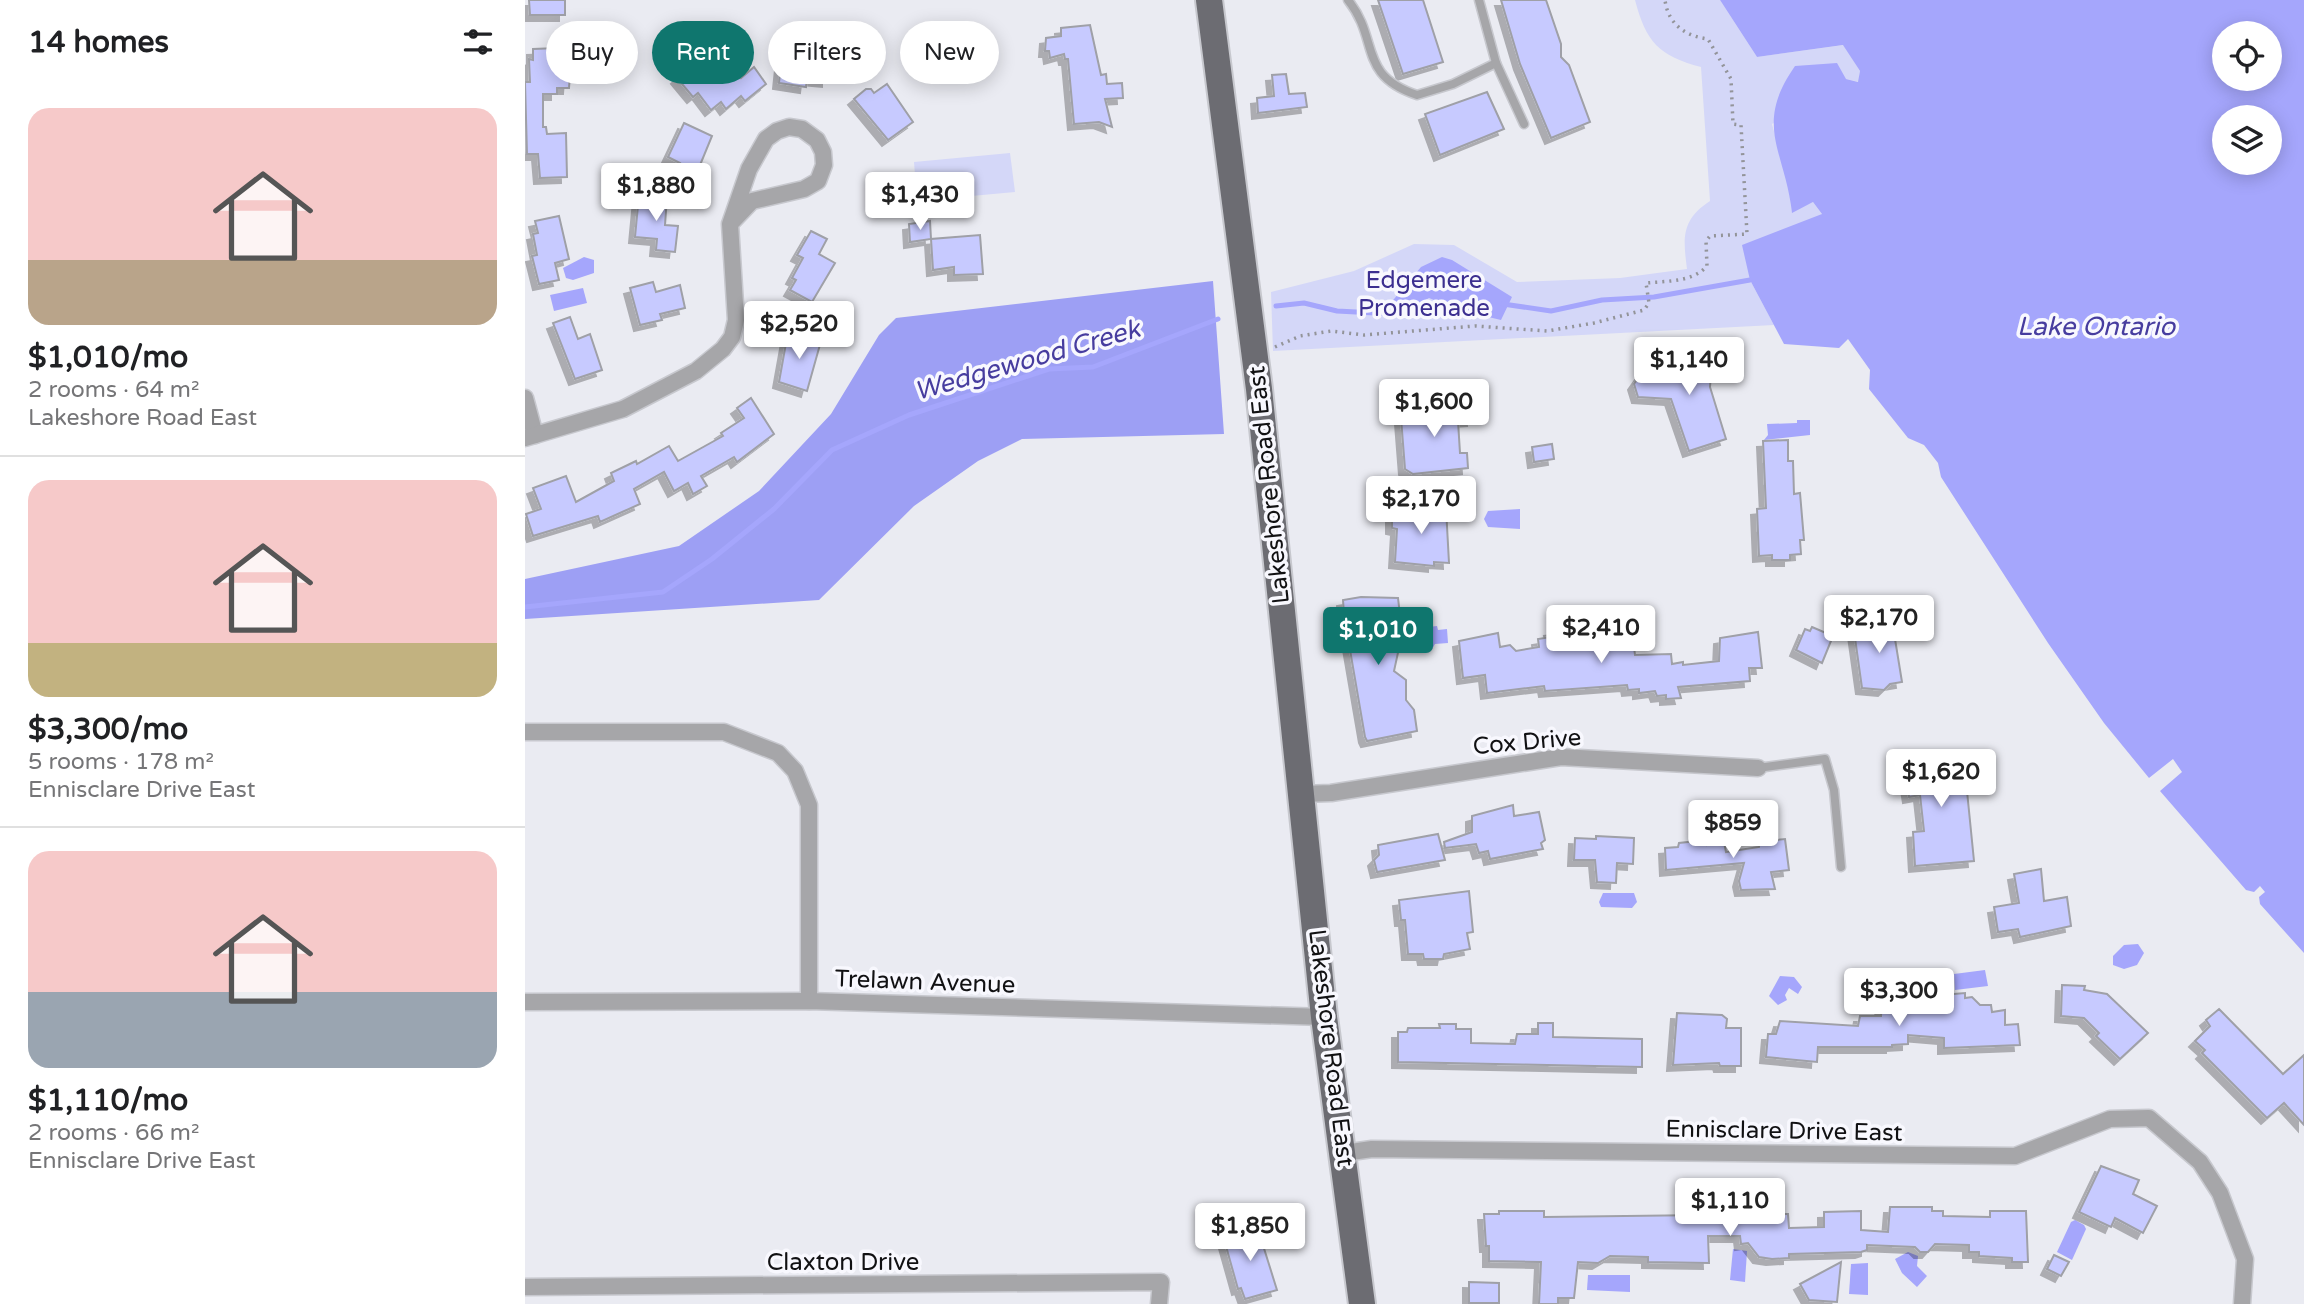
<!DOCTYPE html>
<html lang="en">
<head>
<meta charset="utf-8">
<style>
	body { margin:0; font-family:"Varela Round",sans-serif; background:#f2f2f2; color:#202124; height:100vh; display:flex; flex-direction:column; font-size:26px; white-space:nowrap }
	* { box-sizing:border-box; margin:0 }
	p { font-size:23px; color:#757577 }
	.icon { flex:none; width:38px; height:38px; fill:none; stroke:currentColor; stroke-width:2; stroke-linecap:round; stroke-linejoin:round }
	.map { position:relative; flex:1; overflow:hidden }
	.drawer { display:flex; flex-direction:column; background:#fff; width:525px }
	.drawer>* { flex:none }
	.hud { position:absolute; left:21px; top:21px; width:665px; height:63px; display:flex; gap:14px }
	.controls { position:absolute; left:1687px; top:21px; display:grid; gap:14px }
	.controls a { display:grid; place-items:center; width:70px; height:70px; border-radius:50%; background:#fff; box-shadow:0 4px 18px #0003; font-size:35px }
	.price { position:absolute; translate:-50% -60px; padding:0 16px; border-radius:7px; background:#fff; color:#222; font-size:23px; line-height:46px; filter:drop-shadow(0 2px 4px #0008) }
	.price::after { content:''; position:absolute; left:50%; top:42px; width:21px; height:16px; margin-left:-10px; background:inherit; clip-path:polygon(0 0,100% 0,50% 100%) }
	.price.active { background:#0f766e; color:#fff }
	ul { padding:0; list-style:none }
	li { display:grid; align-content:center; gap:14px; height:371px; padding:0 28px }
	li+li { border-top:2px solid #e0e0e0 }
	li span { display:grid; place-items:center; height:217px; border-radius:21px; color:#555 }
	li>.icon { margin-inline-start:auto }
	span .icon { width:126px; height:126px; fill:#fffc; stroke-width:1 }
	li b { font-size:30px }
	h2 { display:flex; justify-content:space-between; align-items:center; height:84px; padding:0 28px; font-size:30px }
	.pill { padding:0 24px; border-radius:32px; background:#fff; box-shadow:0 4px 18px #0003; font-size:24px; line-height:63px }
	.pill.active { background:#0f766e; color:#fff }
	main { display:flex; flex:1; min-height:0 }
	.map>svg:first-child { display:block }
	.green { fill:#d4d7f8 }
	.forest { fill:#9d9ff4 }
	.water { fill:#a5a6fc; fill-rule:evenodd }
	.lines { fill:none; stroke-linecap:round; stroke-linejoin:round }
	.stream { stroke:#a5a6fc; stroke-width:5 }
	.building { fill:#c7caff; stroke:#9fa0a7; stroke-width:2; filter:url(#shadow) }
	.lane-casing { stroke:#c7c8ce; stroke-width:11 }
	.street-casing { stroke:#c7c8ce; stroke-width:19 }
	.primary-casing { stroke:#c7c8ce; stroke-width:30 }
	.path { stroke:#939499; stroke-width:3.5; stroke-dasharray:2 5; stroke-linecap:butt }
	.lane { stroke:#a6a6a9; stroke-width:8 }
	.street { stroke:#a6a6a9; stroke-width:16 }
	.primary { stroke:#6c6c72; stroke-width:26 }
	.labels { text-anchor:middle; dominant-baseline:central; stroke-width:7; stroke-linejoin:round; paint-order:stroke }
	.park-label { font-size:24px; fill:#3c2f90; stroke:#f8f8fe }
	.street-label { font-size:24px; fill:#111113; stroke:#f8f8fe }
	.water-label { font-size:26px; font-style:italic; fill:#473d9f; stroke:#f8f8fe }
</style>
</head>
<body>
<main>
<section class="drawer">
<h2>14 homes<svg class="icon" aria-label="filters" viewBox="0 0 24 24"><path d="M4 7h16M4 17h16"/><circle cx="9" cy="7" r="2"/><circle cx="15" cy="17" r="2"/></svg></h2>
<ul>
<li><span style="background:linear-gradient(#f6c9c9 70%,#b9a48a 0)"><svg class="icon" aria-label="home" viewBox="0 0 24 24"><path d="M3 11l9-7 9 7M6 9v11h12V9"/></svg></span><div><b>$1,010/mo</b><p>2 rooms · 64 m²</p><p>Lakeshore Road East</p></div></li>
<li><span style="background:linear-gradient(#f6c9c9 75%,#c2b280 0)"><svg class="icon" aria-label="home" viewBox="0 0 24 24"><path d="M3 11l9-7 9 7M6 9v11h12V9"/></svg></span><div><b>$3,300/mo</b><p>5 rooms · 178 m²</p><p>Ennisclare Drive East</p></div></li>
<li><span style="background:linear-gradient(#f6c9c9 65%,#9aa5b1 0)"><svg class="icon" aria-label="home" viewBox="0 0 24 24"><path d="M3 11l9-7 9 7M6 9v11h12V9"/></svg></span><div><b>$1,110/mo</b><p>2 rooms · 66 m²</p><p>Ennisclare Drive East</p></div></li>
</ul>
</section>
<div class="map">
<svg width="1779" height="1304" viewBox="0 0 1779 1304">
	<defs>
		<filter id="shadow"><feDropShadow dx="-6" dy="6" stdDeviation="0" flood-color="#0004"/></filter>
	</defs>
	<rect width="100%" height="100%" fill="#eaebf2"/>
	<g class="green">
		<path d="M 1110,0 L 1195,0 L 1232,57 L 1319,45 L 1335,71 L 1334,82 L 1321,79 L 1247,124 L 1265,189 L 1267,212 L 1288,202 L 1297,214 L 1225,280 L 1249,325 L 748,351 L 746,292 L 829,271 L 889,244 L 929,245 L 992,282 L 1095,278 L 1162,269 C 1158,238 1156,220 1185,201 L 1176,67 C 1134,56 1121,42 1110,0 Z"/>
		<polygon points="485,153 490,192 392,201 389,162"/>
	</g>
	<polygon class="forest" points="688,281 699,434 497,439 453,461 389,506 294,600 0,619 0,579 154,546 234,491 306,414 354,335 371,318"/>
	<g class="water">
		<path d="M 1195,0 L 1779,0 L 1779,953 L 1735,904 L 1734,897 L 1740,892 L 1735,886 L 1729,892 L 1721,890 L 1635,791 L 1657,772 L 1648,759 L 1624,778 L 1579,723 L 1523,643 L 1416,477 L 1413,463 L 1399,445 L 1383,438 L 1344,389 L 1345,370 L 1323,339 L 1314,348 L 1259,344 L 1225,280 L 1217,245 L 1297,214 L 1288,202 L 1267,213 C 1260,150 1228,126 1270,66 L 1312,63 L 1321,79 L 1333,82 L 1335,71 L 1318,45 L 1232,57 ZM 1699,33 L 1745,33 L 1745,79 L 1699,79 ZM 1699,117 L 1745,117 L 1745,163 L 1699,163 Z"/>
		<polygon points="59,257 69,260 69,273 48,280 41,278 38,268"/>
		<polygon points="917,257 927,260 987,297 976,320 934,310 904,298 870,317 864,305 896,267"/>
		<polygon points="58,288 62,303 29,311 25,295"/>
		<polygon points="1272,420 1285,420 1285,435 1239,440 1243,435 1242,424 1272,423"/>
		<polygon points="995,509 995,529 963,527 959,519 963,511"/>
		<polygon points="912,626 913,630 922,629 923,643 910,644 907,649 899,645 888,646 886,629"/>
		<polygon points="1078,893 1109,893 1112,902 1107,908 1076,907 1074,902"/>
		<polygon points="1613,944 1619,953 1612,965 1599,969 1588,965 1588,956 1599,945"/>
		<polygon points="1460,970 1463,986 1430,990 1429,974"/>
		<polygon points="1255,976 1269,977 1277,987 1273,994 1264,988 1260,995 1262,1000 1253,1005 1244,996"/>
		<polygon points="1550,1220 1559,1225 1561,1229 1547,1260 1532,1252 1546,1222"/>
		<polygon points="1208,1249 1222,1251 1220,1282 1205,1280"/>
		<polygon points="1383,1252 1393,1256 1392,1266 1402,1276 1392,1287 1377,1273 1370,1259"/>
		<polygon points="1343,1263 1343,1295 1324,1294 1326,1264"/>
		<polygon points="1063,1275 1105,1275 1105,1292 1062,1290"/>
	</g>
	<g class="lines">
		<g class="stream">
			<polyline points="978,304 1026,311 1077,300 1129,297 1225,280"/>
			<polyline points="751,306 779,303 812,311 869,314 874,310"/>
			<polyline points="0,607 138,592 187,559 249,509 307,450 384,415 524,369 568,367 693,319"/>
		</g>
	</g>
	<g class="building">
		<polygon points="4,0 40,0 40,15 5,15"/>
		<polygon points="853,0 898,0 918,62 878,74"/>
		<polygon points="976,0 1021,0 1036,44 1036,57 1044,65 1065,122 1026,138 995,64"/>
		<polygon points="565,25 576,75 581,74 582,84 597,83 598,98 580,99 587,127 574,122 549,124 543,59 540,59 539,54 525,58 524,51 520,51 521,38 536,36 536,28"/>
		<polygon points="281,42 302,44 300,54 318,56 317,77 303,76 303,81 282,79 281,87 254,83 256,64 273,66 274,51 280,52"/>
		<polygon points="33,48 33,74 45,74 44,88 32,88 32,94 18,94 18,127 21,127 22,134 41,133 42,177 15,178 13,154 2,154 0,82 5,82 4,59 8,60 8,49"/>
		<polygon points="183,64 192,77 206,66 216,78 229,67 241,84 220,101 216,96 201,109 196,102 186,110 173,93 168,97 152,78 166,67 171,74"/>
		<polygon points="761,74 764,94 780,93 782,107 733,113 732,98 749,96 747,75"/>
		<polygon points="362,84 388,122 363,140 329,99 341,89 346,89 349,93"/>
		<polygon points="962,92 979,129 915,155 900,114"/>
		<polygon points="159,123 187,136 166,187 148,178 155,163 143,157"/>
		<polygon points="114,195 142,197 140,225 153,226 150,252 131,250 132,239 110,237"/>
		<polygon points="34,216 44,259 30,263 34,280 14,284 7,256 12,255 8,234 13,233 10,221"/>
		<polygon points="405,221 406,239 385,242 384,224"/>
		<polygon points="286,231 302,239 294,254 310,263 287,302 265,290 271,280 267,278 278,258 272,255"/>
		<polygon points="455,235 458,274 429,275 429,267 408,270 406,239"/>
		<polygon points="128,282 131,292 155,285 160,308 135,314 137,320 115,325 105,288"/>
		<polygon points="45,317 53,339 65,334 77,370 50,379 28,323"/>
		<polygon points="263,332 296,341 282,391 254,382"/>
		<polygon points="1156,348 1188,355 1193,364 1186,374 1185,387 1201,439 1164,451 1146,399 1113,397 1109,384 1116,374 1149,377"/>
		<polygon points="226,398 249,434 212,462 209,457 176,476 182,486 168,494 163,483 149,491 139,472 109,489 115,504 75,522 73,516 8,536 1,514 16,509 8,488 41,476 51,502 89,481 86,473 111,461 112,464 144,446 153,461 198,436 196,433 219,418 212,408"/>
		<polygon points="946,406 948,420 933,421 935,453 942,453 943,468 888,474 880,469 876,418 886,410"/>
		<polygon points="1263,440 1263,461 1268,461 1269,494 1275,493 1279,540 1275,540 1276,554 1265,555 1265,560 1247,560 1247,555 1234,556 1232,509 1241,508 1238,441"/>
		<polygon points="1027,444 1029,459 1009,462 1007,447"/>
		<polygon points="921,508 924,563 909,562 909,566 870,562 872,529 867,528 867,509"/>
		<polygon points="836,597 873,598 876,624 858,628 874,648 869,671 881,680 881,700 889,710 892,731 842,741 840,737 819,615 818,600"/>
		<polygon points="1367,616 1372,619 1375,633 1370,639 1377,682 1365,684 1359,690 1337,688 1329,631 1350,627 1357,618"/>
		<polygon points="1056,627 1058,648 1072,645 1073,650 1109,647 1110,655 1146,654 1147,664 1158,662 1158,665 1194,661 1195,638 1233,632 1237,668 1224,668 1225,681 1153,687 1156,698 1141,699 1141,695 1132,696 1130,691 1114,693 1114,689 1103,690 1102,685 1020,691 1019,686 962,693 960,675 938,678 934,641 973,633 975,647 985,645 991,651 1014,647 1013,639 1026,637 1025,630"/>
		<polygon points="1287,627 1308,636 1297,663 1271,650 1280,629 1285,631"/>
		<polygon points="1438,751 1449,861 1390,866 1388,832 1399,831 1395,795 1384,797 1378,760"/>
		<polygon points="988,805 989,816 1014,812 1020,840 1016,843 1018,849 965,859 963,851 954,853 951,844 920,848 919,842 947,832 947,816"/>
		<polygon points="913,834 920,860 852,872 849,860 854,855 853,845"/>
		<polygon points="1071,836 1109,838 1108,864 1092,863 1091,883 1072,882 1070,860 1049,860 1050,838 1071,839"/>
		<polygon points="1260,839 1264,870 1246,872 1250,889 1216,890 1214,881 1219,863 1141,870 1140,848 1153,847 1154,843 1181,840 1182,845 1199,842 1201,852 1234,847 1234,842"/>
		<polygon points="1516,869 1519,901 1542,897 1546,926 1495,937 1493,929 1473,932 1469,907 1494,903 1489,874"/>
		<polygon points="944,891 948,932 942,933 945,949 919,954 918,959 899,959 898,954 883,954 880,920 876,920 874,900"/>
		<polygon points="1537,985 1560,986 1559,990 1582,994 1623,1033 1595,1059 1571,1036 1574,1033 1559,1018 1536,1016"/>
		<polygon points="1440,993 1440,998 1447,997 1455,1005 1466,1005 1467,1012 1480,1010 1480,1025 1493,1024 1495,1045 1419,1048 1419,1038 1383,1035 1383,1044 1367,1045 1367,1047 1293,1047 1292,1062 1241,1057 1243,1034 1251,1034 1255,1021 1333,1026 1335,1016 1356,1016 1357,995 1384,995 1384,1002 1418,1000 1417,995"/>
		<polygon points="1694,1009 1758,1074 1779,1055 1779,1125 1759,1103 1742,1118 1677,1053 1680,1050 1670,1041 1685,1026 1681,1020"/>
		<polygon points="1152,1013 1197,1015 1202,1019 1201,1028 1216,1028 1216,1066 1195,1066 1194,1063 1148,1065"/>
		<polygon points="1013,1023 1028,1023 1028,1037 1117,1039 1117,1067 873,1062 873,1032 882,1032 883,1028 915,1028 914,1024 931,1024 931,1029 946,1029 946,1043 990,1044 992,1034 1013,1034"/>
		<polygon points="1576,1166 1614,1180 1608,1194 1632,1206 1618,1233 1590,1218 1586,1227 1554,1212"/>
		<polygon points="1365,1207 1407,1207 1407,1211 1418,1211 1418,1216 1465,1217 1465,1211 1501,1211 1503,1262 1487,1262 1487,1258 1454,1256 1454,1252 1444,1252 1444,1245 1410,1244 1403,1252 1395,1252 1390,1247 1342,1245 1342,1250 1336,1252 1264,1254 1264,1258 1247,1259 1234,1257 1223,1243 1216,1244 1215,1236 1183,1236 1184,1263 1123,1262 1123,1257 1085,1256 1073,1263 1053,1262 1049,1298 1033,1298 1033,1304 1014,1304 1016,1262 964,1261 964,1246 961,1246 959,1214 974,1214 974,1211 1019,1211 1019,1217 1263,1214 1264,1228 1299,1227 1299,1212 1336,1211 1336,1230 1363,1232"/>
		<polygon points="732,1226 752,1290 720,1299 716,1288 713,1289 699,1239"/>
		<polygon points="1529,1255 1544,1262 1536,1276 1522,1269"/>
		<polygon points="1316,1262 1312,1302 1284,1300 1275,1284"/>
		<polygon points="944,1282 974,1283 974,1303 944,1303"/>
	</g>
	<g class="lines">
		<g class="lane-casing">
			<g id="lane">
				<path d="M 823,0 C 855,40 832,75 892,95 L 928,84 L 971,63 L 954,0"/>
				<polyline points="971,63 999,124"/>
				<polyline points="1233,768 1300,759 1309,790 1316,867"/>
			</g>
		</g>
		<g class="street-casing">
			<g id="street">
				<polyline points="0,398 10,435"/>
				<polyline points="0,438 98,409 171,371 198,349 207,337 211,320 205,224 224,169 241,139 252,131 264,127 277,129 292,140 298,152 299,165 293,181 279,189 227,201 205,224"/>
				<polyline points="0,732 199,732 253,753 270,771 284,805 284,1001"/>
				<polyline points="777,794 806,793 1036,757 1233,768"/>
				<polyline points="0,1002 284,1001 799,1017"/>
				<polyline points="819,1153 847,1149 1490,1156 1585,1119 1624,1118 1675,1162 1695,1193 1720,1259 1717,1304"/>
				<polyline points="0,1287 636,1282 634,1304"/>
			</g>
		</g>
		<g class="primary-casing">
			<polyline id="primary" points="684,0 734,389 799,1017 837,1304"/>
		</g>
		<path class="path" d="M 750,347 L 775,336 L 806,331 L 839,335 L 950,326 L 1022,331 L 1069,323 L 1119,310 L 1124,303 L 1121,283 C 1142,281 1168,282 1182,266 L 1181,241 L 1185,236 L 1222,234 L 1216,125 L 1208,124 L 1206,79 L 1183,39 C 1160,36 1143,24 1140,0"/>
		<use href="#lane" class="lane"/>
		<use href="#street" class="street"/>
		<use href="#primary" class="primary"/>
	</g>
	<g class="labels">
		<g class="park-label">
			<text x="899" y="280">Edgemere<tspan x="899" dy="28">Promenade</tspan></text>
		</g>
		<g class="street-label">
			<text transform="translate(744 485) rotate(-96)">Lakeshore Road East</text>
			<text transform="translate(1002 742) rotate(-5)">Cox Drive</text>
			<text transform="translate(400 982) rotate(2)">Trelawn Avenue</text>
			<text transform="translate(806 1048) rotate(83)">Lakeshore Road East</text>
			<text transform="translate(1259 1131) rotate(1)">Ennisclare Drive East</text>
			<text x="318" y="1262">Claxton Drive</text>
		</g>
		<g class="water-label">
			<text x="1571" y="326">Lake Ontario</text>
			<text transform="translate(502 360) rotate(-16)">Wedgewood Creek</text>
		</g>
	</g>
</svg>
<div class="controls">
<a><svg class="icon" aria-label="locate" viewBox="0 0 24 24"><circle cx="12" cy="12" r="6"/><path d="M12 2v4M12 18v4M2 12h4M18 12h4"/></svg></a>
<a><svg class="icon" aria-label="layers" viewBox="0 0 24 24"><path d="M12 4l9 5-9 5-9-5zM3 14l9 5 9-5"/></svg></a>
</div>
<b class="price" style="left:131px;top:223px">$1,880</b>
<b class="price" style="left:395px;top:232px">$1,430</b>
<b class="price" style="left:274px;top:361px">$2,520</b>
<b class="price" style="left:1164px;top:397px">$1,140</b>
<b class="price" style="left:909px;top:439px">$1,600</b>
<b class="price" style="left:896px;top:536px">$2,170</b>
<b class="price" style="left:1354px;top:655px">$2,170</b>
<b class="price" style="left:1076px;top:665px">$2,410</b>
<b class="price active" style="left:853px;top:667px">$1,010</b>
<b class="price" style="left:1416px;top:809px">$1,620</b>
<b class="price" style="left:1208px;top:860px">$859</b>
<b class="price" style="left:1374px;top:1028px">$3,300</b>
<b class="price" style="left:1205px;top:1238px">$1,110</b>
<b class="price" style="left:725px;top:1263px">$1,850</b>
<div class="hud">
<a class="pill">Buy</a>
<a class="pill active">Rent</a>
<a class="pill">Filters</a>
<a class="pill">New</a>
</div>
</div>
</main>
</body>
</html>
